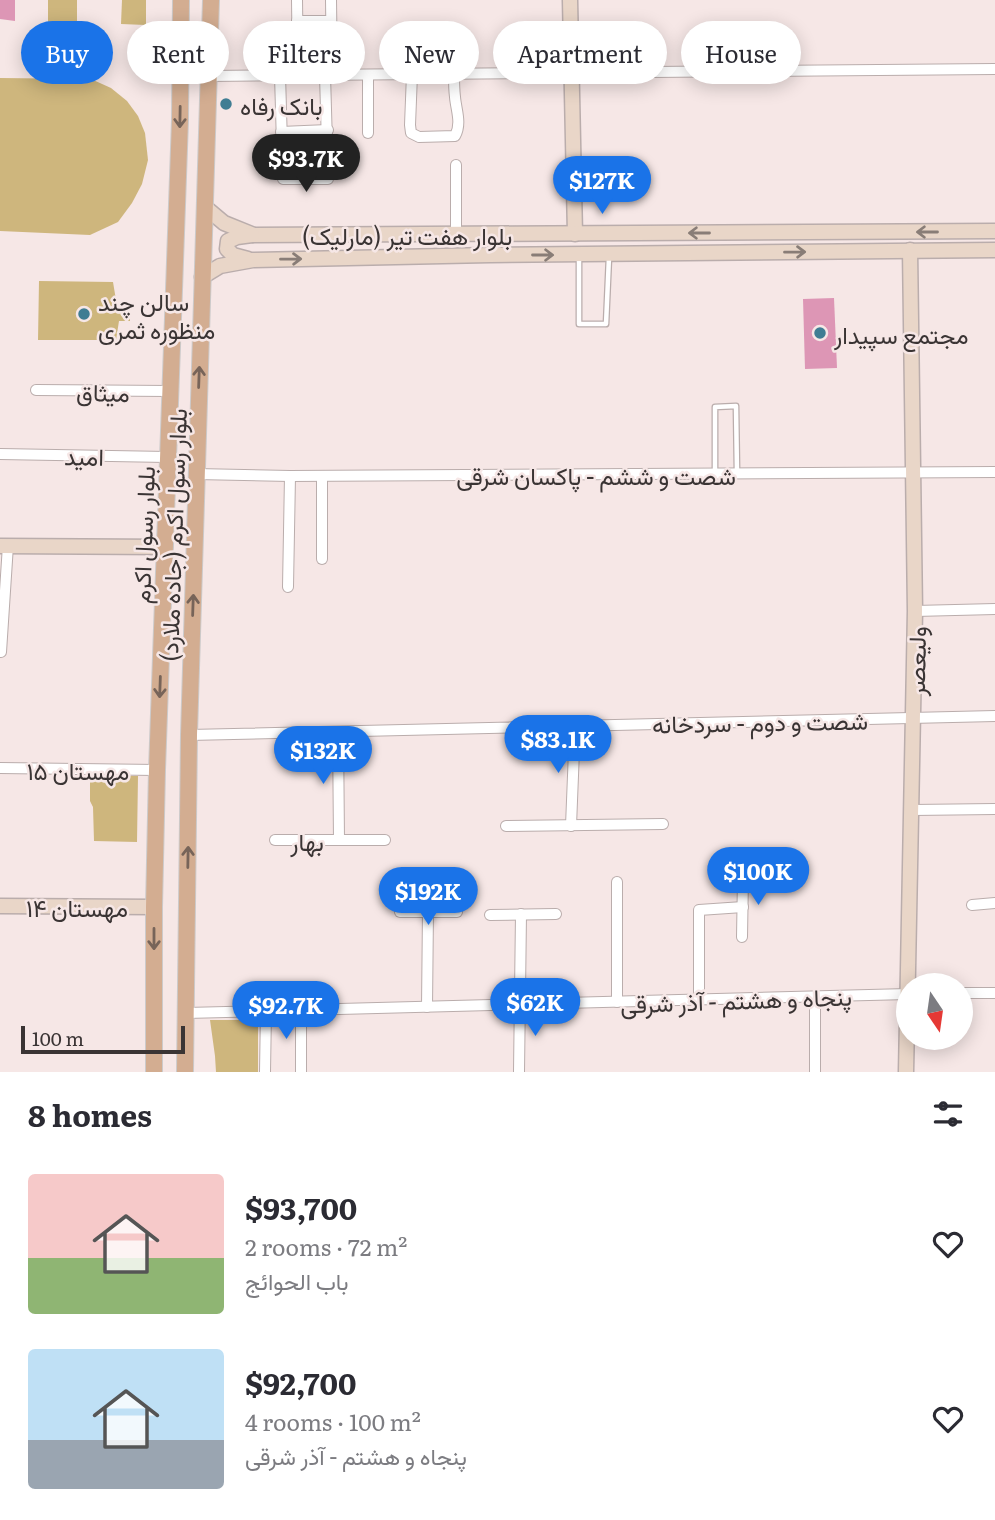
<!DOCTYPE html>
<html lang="en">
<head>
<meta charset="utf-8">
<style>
	body { margin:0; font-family:Literata,Vazirmatn,serif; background:#f2f2f3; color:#2b2b33; height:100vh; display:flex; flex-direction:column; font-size:26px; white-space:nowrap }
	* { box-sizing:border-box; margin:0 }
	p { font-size:23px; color:#7c7c81 }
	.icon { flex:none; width:38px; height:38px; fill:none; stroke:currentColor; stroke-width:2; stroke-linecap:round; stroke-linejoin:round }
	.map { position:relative; height:1072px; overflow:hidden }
	.drawer { display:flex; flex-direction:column; background:#fff; flex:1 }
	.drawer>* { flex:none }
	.hud { position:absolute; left:21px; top:21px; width:954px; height:63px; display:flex; gap:14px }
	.needle { width:46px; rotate:167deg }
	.fabs { position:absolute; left:896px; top:973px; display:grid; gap:14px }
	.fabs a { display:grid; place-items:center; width:77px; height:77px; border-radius:50%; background:#fff; box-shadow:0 4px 18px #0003; font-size:35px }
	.scale { position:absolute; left:21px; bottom:18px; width:164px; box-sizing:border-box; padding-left:7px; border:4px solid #3a3434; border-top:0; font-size:19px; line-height:24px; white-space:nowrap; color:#3a3434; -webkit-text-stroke:5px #f6e7e6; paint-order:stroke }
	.price { position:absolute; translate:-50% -60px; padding:0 16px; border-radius:24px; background:#1a73e8; color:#fff; font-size:23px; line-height:46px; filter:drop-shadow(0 2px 4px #0008) }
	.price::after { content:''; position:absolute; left:50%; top:42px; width:21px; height:16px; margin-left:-10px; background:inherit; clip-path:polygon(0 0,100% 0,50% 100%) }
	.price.active { background:#222; color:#fff }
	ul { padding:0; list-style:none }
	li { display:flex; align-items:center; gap:21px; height:175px; padding:0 28px }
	li span { display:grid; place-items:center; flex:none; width:196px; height:140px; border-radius:7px; color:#555 }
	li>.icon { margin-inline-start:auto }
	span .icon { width:84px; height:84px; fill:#fffc; stroke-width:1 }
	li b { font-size:30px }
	h2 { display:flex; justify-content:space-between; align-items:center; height:84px; padding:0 28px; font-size:30px }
	.tag { padding:0 24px; border-radius:32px; background:#fff; box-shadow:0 4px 18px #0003; font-size:24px; line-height:63px }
	.tag.active { background:#1a73e8; color:#fff }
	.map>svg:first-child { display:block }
	.green { fill:#ceb67d }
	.building { fill:#dd96b5 }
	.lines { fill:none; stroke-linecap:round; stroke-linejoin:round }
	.lane-casing { stroke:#baadac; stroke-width:7 }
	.street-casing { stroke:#baadac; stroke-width:12 }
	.secondary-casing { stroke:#baadac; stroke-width:17 }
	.primary-casing { stroke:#cccaca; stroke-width:18 }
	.lane { stroke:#fff; stroke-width:4.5 }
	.street { stroke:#fff; stroke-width:10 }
	.secondary { stroke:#e9d6c8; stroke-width:14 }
	.primary { stroke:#d3ad91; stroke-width:16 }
	.oneway { stroke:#776459 }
	.oneway2 { stroke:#897d77 }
	.poi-dot { fill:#3f7d93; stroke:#f6e7e6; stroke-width:2.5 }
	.labels { text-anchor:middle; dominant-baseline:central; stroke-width:5; stroke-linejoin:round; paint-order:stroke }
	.poi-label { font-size:24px; fill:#3a3434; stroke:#f6e7e6; text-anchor:start }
	.street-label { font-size:24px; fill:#3a3434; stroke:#f6e7e6 }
</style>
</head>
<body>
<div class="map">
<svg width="995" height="1072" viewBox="0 0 995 1072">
	<rect width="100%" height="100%" fill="#f6e7e6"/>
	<g class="green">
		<rect x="48" y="0" width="29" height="24"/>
		<polygon points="122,0 146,0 146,25 121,24"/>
		<polygon points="0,78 91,79 111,88 127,101 138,116 145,133 148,160 142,184 132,203 118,222 90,235 0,231"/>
		<polygon points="39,281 113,282 117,306 130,304 130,321 119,321 116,340 38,340"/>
		<polygon points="90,776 138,776 137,842 94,841 93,807 90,801"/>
		<polygon points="210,1020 258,1020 258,1072 216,1072 215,1056"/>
	</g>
	<g class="building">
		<polygon points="0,0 15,0 15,21 0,19"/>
		<polygon points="834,298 837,368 805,369 803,299"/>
	</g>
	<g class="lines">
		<g class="lane-casing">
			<g id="lane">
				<polyline points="579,255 579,324 606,324 609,257"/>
				<polyline points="715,472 715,407 736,406 737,473"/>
			</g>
		</g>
		<g class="street-casing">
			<g id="street">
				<polyline points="297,0 298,75"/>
				<polyline points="331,0 332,75"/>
				<polyline points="297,21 331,21"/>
				<path d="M 412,74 L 410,125 L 411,133 L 419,137 L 455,136 C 462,123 456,110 455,97 C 454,89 454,82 454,74"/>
				<polyline points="280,75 283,179 328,179 325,75"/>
				<polyline points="368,75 368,133"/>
				<polyline points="209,76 995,69"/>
				<polyline points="281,132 328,130"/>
				<polyline points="456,165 456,234"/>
				<polyline points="36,390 169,391"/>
				<polyline points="0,454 167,457"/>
				<polyline points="196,474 290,476 995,472"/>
				<polyline points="322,559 322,476"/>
				<polyline points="288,587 290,476"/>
				<polyline points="915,611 995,609"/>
				<polyline points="1,652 8,545"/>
				<polyline points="338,732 339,840"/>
				<polyline points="189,735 995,716"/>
				<polyline points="0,768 157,770"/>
				<polyline points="912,810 995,809"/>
				<polyline points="506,826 663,824"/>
				<polyline points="571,826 575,725"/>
				<polyline points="275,840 385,840"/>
				<polyline points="972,905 995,903"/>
				<polyline points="400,912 457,912"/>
				<polyline points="490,915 556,914"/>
				<polyline points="742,937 743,877"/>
				<polyline points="961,993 995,993"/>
				<polyline points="699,1000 699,910 743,907"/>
				<polyline points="617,1002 617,882"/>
				<polyline points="427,1007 428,911"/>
				<polyline points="301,1010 301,1072"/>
				<polyline points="186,1013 908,994"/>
				<polyline points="265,1072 266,1011"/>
				<polyline points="519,1072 521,914"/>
				<polyline points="815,1072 815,997"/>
			</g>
		</g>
		<g class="secondary-casing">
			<g id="secondary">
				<polyline points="570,0 575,234"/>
				<polyline points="205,207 224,223 254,235 995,231"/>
				<polyline points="248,259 233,255 227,249 228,241 237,237 252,235"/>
				<polyline points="202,277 220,266 253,260 490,255 995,250"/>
				<polyline points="0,546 165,547"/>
				<polyline points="0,906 154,907"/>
				<polyline points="906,1072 915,611 910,250"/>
			</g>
		</g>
		<g class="primary-casing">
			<g id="primary">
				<polyline points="154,1072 154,907 157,770 180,120 181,0"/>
				<polyline points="185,1072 189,735 211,0"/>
			</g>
		</g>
		<use href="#lane" class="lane"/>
		<use href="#street" class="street"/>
		<use href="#secondary" class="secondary"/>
		<use href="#primary" class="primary"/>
	</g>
	<defs><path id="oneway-shaft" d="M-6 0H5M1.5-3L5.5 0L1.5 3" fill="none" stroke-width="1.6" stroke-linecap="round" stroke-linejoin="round" transform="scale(1.75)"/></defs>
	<g class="oneway">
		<use href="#oneway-shaft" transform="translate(180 117) rotate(91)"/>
		<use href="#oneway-shaft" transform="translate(199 377) rotate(-88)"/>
		<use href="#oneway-shaft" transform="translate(193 605) rotate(-88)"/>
		<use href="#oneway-shaft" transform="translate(160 687) rotate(92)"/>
		<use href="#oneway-shaft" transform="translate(188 857) rotate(-89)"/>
		<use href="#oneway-shaft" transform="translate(154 939) rotate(90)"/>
	</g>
	<g class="oneway2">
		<use href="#oneway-shaft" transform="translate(927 232) rotate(180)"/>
		<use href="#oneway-shaft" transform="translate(699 233) rotate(180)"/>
		<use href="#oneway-shaft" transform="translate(795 252) rotate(-1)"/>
		<use href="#oneway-shaft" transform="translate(543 255)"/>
		<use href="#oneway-shaft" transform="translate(291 259) rotate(-1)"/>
	</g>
	<g class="poi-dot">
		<circle cx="226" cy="104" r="7"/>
		<circle cx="84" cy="314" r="7"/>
		<circle cx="820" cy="333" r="7"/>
	</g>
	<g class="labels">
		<g class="poi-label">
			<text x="240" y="104">بانک رفاه</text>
			<text x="98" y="300">سالن چند<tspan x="98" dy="28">منظوره ثمری</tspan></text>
			<text x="834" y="333">مجتمع سپیدار</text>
		</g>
		<g class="street-label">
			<text x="407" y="234">بلوار هفت تیر (مارلیک)</text>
			<text transform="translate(103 391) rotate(1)">میثاق</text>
			<text transform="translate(84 455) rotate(1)">امید</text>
			<text x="596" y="474">شصت و ششم - پاکسان شرقی</text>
			<text transform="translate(142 535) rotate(-88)">بلوار رسول اکرم</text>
			<text transform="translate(172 535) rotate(-88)">بلوار رسول اکرم (جاده ملارد)</text>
			<text transform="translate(915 661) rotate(-89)">ولیعصر</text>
			<text transform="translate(760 721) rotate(-1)">شصت و دوم - سردخانه</text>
			<text x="78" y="769">مهستان ۱۵</text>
			<text x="307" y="840">بهار</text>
			<text x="77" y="906">مهستان ۱۴</text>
			<text transform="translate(736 999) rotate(-2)">پنجاه و هشتم - آذر شرقی</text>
		</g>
	</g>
</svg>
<div class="fabs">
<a><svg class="needle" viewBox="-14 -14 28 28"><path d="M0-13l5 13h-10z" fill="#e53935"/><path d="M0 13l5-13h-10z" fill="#7c7c81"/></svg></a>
</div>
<div class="scale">100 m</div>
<b class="price active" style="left:306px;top:194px">$93.7K</b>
<b class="price" style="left:602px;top:216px">$127K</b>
<b class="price" style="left:558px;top:775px">$83.1K</b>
<b class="price" style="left:323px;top:786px">$132K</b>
<b class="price" style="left:758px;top:907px">$100K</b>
<b class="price" style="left:428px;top:927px">$192K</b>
<b class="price" style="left:535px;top:1038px">$62K</b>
<b class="price" style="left:286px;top:1041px">$92.7K</b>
<div class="hud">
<a class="tag active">Buy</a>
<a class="tag">Rent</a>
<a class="tag">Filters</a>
<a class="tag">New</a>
<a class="tag">Apartment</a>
<a class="tag">House</a>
</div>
</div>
<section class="drawer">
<h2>8 homes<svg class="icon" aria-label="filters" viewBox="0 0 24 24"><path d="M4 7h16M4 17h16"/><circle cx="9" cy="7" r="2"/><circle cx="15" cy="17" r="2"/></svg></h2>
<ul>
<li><span style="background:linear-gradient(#f6c9c9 60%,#8fb573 0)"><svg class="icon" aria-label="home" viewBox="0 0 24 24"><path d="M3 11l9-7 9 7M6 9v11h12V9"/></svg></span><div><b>$93,700</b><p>2 rooms · 72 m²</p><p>باب الحوائج</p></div><svg class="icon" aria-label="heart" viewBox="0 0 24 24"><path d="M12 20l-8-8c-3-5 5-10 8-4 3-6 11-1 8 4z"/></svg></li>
<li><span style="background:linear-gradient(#bfe0f5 65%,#9aa5b1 0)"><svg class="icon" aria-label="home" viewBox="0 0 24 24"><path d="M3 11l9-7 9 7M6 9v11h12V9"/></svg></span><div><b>$92,700</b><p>4 rooms · 100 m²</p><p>پنجاه و هشتم - آذر شرقی</p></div><svg class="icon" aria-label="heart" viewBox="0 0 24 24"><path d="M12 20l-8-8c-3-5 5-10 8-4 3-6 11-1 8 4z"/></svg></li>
</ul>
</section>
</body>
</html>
